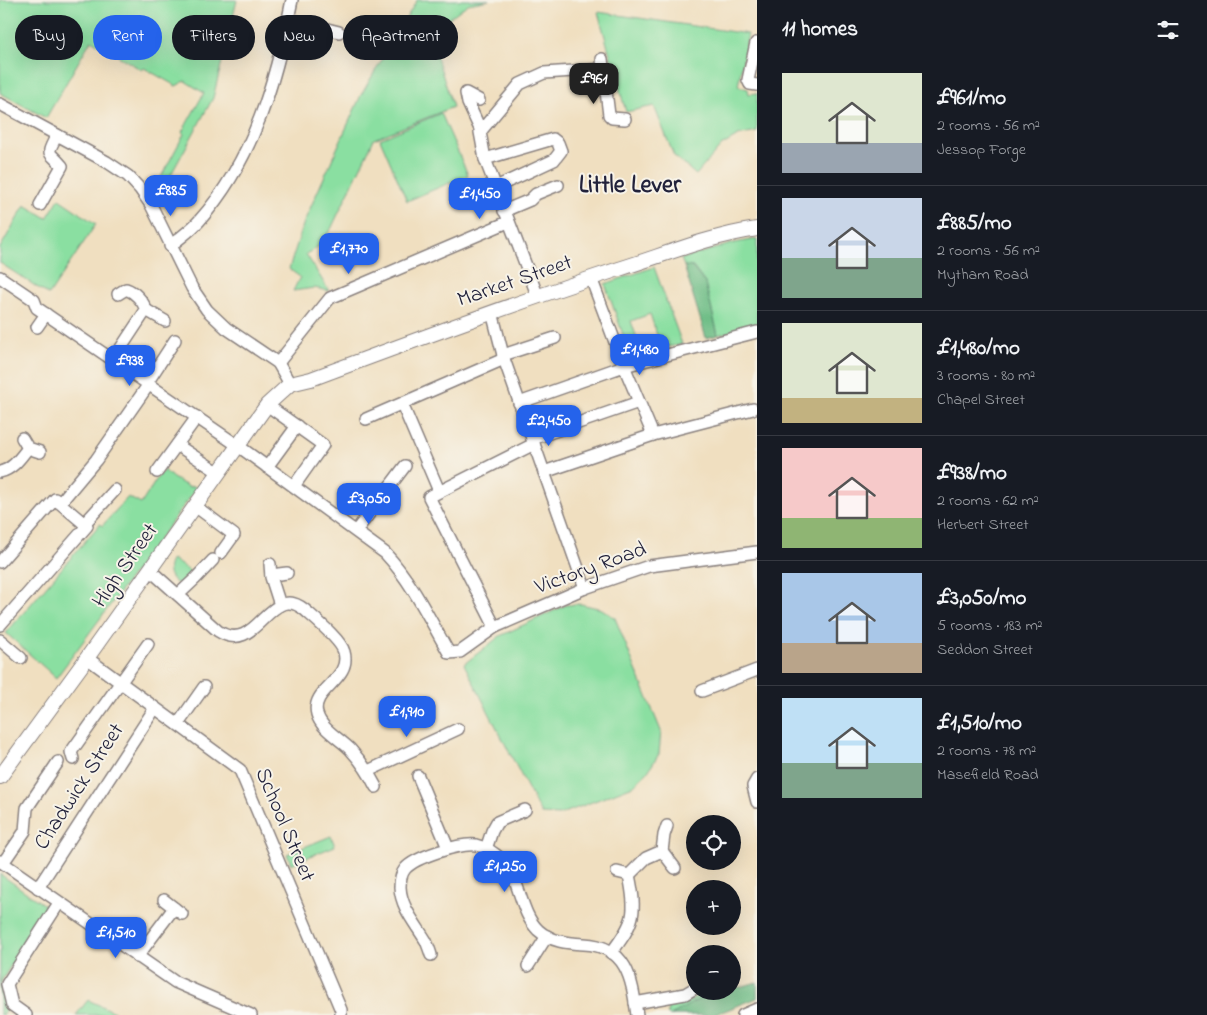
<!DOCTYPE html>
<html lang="en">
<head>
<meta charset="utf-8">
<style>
	body { margin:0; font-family:"Indie Flower",sans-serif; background:#242831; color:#f1f3f6; height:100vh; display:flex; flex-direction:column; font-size:19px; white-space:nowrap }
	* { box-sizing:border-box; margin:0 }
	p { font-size:16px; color:#9ea1a6 }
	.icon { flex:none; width:28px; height:28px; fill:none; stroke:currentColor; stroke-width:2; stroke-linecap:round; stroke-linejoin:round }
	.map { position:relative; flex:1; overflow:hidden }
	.side { display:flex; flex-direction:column; background:#171b24; width:450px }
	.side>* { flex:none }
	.hud { position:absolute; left:15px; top:15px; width:475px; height:45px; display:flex; gap:10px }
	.controls { position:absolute; left:686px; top:815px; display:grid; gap:10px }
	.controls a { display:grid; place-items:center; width:55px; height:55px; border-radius:50%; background:#171b24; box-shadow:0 5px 20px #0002; font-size:25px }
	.price { position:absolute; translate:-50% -42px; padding:0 11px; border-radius:10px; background:#2563eb; color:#fff; font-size:16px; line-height:32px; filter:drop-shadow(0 1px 2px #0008) }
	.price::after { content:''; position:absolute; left:50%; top:30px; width:15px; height:11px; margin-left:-8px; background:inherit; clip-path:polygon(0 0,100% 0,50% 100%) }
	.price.on { background:#222; color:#fff }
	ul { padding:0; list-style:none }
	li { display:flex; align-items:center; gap:15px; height:125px; padding:0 25px }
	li+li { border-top:1px solid #363941 }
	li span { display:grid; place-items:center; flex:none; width:140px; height:100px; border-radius:0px; color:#555 }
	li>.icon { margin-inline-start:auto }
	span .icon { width:60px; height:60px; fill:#fffc; stroke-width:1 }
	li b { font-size:21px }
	h2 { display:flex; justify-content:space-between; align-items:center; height:60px; padding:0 25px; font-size:21px }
	.tag { padding:0 18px; border-radius:22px; background:#171b24; box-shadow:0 5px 20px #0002; font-size:18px; line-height:45px }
	.tag.on { background:#2563eb; color:#fff }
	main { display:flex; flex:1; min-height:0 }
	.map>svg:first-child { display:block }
	.green { fill:#8adfa1; stroke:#56806e }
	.forest { fill:#6fbe87; stroke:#487061 }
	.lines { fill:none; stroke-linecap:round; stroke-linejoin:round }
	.minor-casing { stroke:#89807e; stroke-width:14 }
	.major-casing { stroke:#89807e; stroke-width:16 }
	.minor { stroke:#fff; stroke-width:11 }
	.major { stroke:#fff; stroke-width:14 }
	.labels { text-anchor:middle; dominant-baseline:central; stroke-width:4; stroke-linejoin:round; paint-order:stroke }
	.street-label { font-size:22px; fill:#22223b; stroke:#f7f3e8 }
	.quarter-label { font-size:25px; font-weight:bold; fill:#22223b; stroke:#f7f3e8 }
</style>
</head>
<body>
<main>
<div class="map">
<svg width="757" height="1015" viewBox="0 0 757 1015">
	<rect width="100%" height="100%" fill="#f7f3e8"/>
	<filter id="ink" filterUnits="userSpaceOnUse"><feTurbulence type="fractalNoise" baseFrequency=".02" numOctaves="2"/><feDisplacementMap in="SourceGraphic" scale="10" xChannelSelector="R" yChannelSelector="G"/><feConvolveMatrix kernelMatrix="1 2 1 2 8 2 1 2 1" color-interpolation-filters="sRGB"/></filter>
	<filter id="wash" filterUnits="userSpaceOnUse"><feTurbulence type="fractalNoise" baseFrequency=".0096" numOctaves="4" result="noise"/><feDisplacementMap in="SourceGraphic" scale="20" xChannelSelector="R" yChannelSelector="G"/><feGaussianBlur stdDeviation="1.12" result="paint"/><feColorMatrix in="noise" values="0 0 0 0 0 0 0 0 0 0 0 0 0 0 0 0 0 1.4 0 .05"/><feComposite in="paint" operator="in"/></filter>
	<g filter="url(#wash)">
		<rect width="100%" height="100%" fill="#f0dfc0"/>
		<g class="green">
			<polygon points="0,0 237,0 213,98 157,200 153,192 184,134 182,132 204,93 185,81 176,86 144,68 142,70 91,40 46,118 0,93"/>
			<polygon points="417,0 489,0 468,4 429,33 453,107 374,139 331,229 319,246 306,254 329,291 314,288 293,291 300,277 289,269 304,222 361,95"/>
			<polygon points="598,12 748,34 738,86 748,89 749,94 757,93 757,132 738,136 721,146 696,175 674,156 654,106 626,112"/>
			<polygon points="441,113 468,175 407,201 380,139"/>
			<polygon points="59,199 96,224 49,295 0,263 0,248 25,205 47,218"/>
			<polygon points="757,239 757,324 718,335 705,283 693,267 684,266 681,259 734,243"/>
			<polygon points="654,267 682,344 659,349 656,342 659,341 650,314 631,321 640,347 638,348 640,356 631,357 605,284"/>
			<polygon points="164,470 173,478 189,487 193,486 197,488 56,678 6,633 100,524 102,526 128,497 141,504 158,477"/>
			<path d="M 172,559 L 191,572 L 181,583 L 176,583 C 168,576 166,568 172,559 Z"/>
			<polygon points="581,604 602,609 615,618 661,731 659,754 647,773 633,786 559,815 541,814 464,664 500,636 566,605"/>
			<polygon points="331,836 335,846 291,864 287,854"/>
			<polygon points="0,874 47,907 2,980 1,987 7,1008 3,1015 0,1015"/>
			<polygon points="705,991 722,991 708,995 671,1015 668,1015 667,1007 690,1001"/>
			<polygon points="88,1000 121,1015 76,1015"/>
		</g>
		<g class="forest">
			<polygon points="684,266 692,267 705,283 718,335 706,338"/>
			<path d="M 757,982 L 757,998 L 714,1015 L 671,1015 C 691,1004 709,991 732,991 L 733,989 Z"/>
		</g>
	</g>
	<g filter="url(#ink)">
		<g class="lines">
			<g class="minor-casing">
				<g id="minor">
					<polyline points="288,19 339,32"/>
					<polyline points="756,43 748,80 750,84 757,85"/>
					<polyline points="602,59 609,115 612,118 625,119"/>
					<polyline points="479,100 466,93 468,103 481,131"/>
					<polyline points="0,104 107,162 128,176 140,189 151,205 192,288 207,310 226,328 278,363 290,384"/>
					<polyline points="485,159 553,139 558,143 561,151 554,160 496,187"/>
					<path d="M 40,205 L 62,166 C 49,150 45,157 57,135"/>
					<polyline points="504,211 530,200 536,194 558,185"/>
					<path d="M 170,246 C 180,238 191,230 199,221 C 254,160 276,79 292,0"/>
					<path d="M 0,277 L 34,300 L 37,308 L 237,445 L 385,553 C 412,582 429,618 449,653 L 460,652 L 495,627 L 585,588 L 649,566 L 757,552"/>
					<polyline points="591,278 624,366 653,435"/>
					<polyline points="538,297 485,159 480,132 520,84 544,73 603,69"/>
					<polyline points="146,310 165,321"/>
					<polyline points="492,312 504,359 585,588"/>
					<polyline points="37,327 46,314"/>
					<polyline points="503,355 555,338"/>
					<path d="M 113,360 L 146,310 C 143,301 135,292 126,289 L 118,294"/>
					<polyline points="278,363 330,298 508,222"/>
					<polyline points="147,383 175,340"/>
					<polyline points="519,403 624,366 757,332"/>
					<polyline points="402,404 439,491"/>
					<polyline points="267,405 323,445 294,486"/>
					<polyline points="366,419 504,359"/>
					<polyline points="22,438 28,448 40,452"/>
					<polyline points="532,439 639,402"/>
					<polyline points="177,445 218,472"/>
					<polyline points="267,467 297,426"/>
					<path d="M 0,472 C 13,469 20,458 28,448"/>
					<polyline points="157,472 197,417"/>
					<polyline points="544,472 653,435 753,409"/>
					<polyline points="60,503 96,460 149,384"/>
					<polyline points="195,506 234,535 221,553"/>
					<polyline points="84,524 115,490"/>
					<polyline points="356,531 405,466"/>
					<polyline points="0,562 55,499 87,526 0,625"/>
					<polyline points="270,564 271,577 280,605"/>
					<path d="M 150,570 L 218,631 C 258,657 269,580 305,610 C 315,619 341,640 344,652 C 352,680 310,689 317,714 C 321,729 339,738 350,749 C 361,761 369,773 376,787"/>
					<polyline points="271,575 287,573"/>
					<polyline points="178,595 195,579 213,560"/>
					<polyline points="495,627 429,497 534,444"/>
					<polyline points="0,640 21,658"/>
					<polyline points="87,658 240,770 341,1010 341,1015"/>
					<polyline points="702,691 757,670"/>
					<polyline points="178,724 204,687"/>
					<polyline points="73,759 71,752 148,644"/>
					<polyline points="368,771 458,729"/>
					<polyline points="418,776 448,848"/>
					<polyline points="757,779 753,786 757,802"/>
					<polyline points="486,849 492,831 497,822 525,810"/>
					<polyline points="662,851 664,835 667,826"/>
					<polyline points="0,861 175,982 251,1015"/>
					<polyline points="3,863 25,831 27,808 58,762"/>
					<polyline points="617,872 629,875 646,858 662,851 675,868"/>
					<polyline points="38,888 155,708"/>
					<polyline points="164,900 182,914"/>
					<path d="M 611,953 C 635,922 637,913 629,875"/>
					<path d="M 431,955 C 430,951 428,946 426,941 C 416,924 401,908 400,887 C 400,881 401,874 405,869 C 415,857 460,843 476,845 C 485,847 495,853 502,860 C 521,879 519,911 538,930 C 551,942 568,943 584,944 C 628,946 632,981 637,1015"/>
					<polyline points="137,957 174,908"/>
					<polyline points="528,966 547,936"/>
					<polyline points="635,1003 685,994 695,988"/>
					<polyline points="26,1015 12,1005 7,984 59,903"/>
					<polyline points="743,1015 757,1009"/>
				</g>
			</g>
			<g class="major-casing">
				<path id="major" d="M 0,777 L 87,658 L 267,405 L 290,384 L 311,379 C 413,341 515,303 619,269 C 664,255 710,236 757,229"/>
			</g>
			<use href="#minor" class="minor"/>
			<use href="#major" class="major"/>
		</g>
	</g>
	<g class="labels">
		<g class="street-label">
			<text transform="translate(515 282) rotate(-19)">Market Street</text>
			<text transform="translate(126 566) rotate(-55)">High Street</text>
			<text transform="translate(591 569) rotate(-20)">Victory Road</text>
			<text transform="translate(80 787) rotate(-57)">Chadwick Street</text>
			<text transform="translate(284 825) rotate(67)">School Street</text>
		</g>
		<g class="quarter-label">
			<text x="630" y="186">Little Lever</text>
		</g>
	</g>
</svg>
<div class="controls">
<a><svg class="icon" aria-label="locate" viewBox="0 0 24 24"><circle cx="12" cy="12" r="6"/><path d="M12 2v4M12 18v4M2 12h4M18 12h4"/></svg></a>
<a>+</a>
<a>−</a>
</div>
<b class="price on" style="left:594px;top:105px">£961</b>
<b class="price" style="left:171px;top:217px">£885</b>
<b class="price" style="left:480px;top:220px">£1,450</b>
<b class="price" style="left:349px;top:275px">£1,770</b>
<b class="price" style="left:640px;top:376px">£1,480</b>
<b class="price" style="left:130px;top:387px">£938</b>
<b class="price" style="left:549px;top:447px">£2,450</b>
<b class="price" style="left:369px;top:525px">£3,050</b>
<b class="price" style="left:407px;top:738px">£1,910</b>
<b class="price" style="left:505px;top:893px">£1,250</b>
<b class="price" style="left:116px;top:959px">£1,510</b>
<div class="hud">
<a class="tag">Buy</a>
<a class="tag on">Rent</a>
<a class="tag">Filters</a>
<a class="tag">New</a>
<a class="tag">Apartment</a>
</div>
</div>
<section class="side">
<h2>11 homes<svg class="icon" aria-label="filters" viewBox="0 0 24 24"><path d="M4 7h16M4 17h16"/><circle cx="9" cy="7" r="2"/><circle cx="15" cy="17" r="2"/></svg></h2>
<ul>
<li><span style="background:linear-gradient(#dfe7d0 70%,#9aa5b1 0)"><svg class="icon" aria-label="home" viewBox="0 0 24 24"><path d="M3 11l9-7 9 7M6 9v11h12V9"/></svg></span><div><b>£961/mo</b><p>2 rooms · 56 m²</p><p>Jessop Forge</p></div></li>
<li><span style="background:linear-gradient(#c9d6e8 60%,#7fa58c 0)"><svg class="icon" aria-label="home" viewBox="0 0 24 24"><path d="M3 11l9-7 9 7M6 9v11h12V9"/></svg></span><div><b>£885/mo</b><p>2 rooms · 56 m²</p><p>Mytham Road</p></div></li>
<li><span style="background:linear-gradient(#dfe7d0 75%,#c2b280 0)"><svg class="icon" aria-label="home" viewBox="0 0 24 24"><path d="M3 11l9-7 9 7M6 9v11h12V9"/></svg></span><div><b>£1,480/mo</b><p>3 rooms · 80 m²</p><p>Chapel Street</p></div></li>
<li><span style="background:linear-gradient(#f6c9c9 70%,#8fb573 0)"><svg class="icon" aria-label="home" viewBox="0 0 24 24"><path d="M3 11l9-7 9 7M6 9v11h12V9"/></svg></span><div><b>£938/mo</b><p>2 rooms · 62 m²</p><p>Herbert Street</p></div></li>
<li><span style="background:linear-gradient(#a9c7e8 70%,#b9a48a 0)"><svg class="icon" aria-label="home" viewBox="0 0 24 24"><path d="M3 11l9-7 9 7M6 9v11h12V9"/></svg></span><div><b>£3,050/mo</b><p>5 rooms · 183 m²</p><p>Seddon Street</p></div></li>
<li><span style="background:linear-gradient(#bfe0f5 65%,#7fa58c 0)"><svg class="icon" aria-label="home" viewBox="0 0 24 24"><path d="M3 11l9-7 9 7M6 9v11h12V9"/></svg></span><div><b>£1,510/mo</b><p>2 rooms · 78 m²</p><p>Masefield Road</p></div></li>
</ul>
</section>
</main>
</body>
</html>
